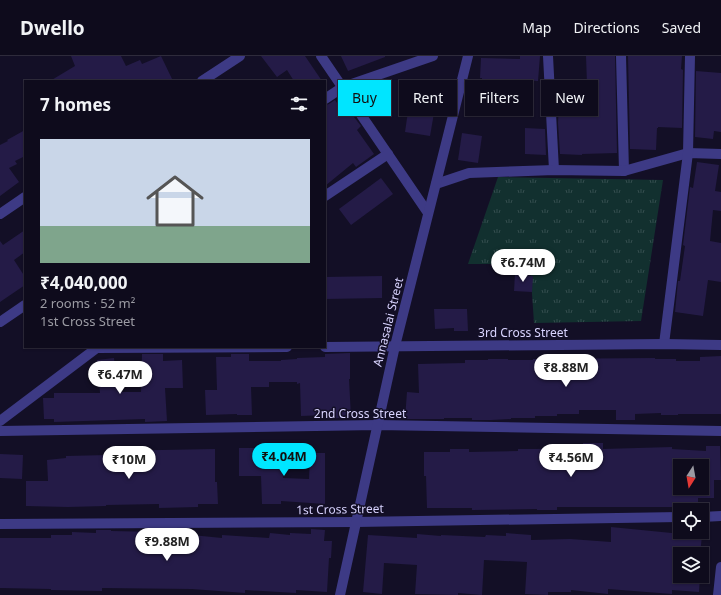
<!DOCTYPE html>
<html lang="en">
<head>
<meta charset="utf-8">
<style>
	body { margin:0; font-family:"Noto Sans",sans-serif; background:#1c1929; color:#f1f3f6; height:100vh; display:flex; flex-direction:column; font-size:15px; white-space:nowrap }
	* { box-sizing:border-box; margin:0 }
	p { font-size:13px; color:#9b9ba3 }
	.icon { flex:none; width:22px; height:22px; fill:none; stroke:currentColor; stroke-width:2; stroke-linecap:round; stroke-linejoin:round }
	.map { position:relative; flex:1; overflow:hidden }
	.details { position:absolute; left:24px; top:24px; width:302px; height:268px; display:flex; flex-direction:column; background:#0e0b1c; border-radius:0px; box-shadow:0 1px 3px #0004,0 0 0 1px #2e2b3b }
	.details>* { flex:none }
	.banner { position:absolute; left:338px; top:24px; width:323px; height:36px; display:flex; gap:8px }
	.needle { width:26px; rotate:191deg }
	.controls { position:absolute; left:673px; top:403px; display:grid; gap:8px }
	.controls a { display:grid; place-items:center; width:36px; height:36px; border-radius:0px; background:#0e0b1c; box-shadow:0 1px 3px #0004,0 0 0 1px #2e2b3b; font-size:20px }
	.price { position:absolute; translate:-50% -34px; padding:0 9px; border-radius:14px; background:#fff; color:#222; font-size:13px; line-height:26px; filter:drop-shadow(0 1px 2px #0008) }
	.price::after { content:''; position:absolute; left:50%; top:24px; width:12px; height:9px; margin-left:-6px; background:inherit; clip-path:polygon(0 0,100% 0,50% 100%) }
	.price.on { background:#00e5ff; color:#111 }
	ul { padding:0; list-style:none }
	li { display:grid; align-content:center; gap:8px; height:212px; padding:0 16px }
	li+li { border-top:1px solid #2e2b3b }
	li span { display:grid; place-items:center; height:124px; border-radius:0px; color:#555 }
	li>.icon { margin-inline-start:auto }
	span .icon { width:72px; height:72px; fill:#fffc; stroke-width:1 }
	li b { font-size:17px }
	h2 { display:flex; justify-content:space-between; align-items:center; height:48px; padding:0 16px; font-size:17px }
	.chip { padding:0 14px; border-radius:0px; background:#0e0b1c; box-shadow:0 1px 3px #0004,0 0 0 1px #2e2b3b; font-size:14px; line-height:36px }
	.chip.on { background:#00e5ff; color:#111 }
	header { display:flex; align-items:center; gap:24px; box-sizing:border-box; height:56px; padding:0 20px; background:#0e0b1c; border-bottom:1px solid #2e2b3b }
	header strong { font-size:19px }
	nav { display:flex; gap:22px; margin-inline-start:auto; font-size:14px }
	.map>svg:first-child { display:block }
	.grass { fill:url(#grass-tufts) }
	.building { fill:#241b47; fill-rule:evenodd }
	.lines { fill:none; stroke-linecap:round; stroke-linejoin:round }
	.minor { stroke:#3d3a85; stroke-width:10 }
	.labels { text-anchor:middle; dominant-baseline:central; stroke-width:3; stroke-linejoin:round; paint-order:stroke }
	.street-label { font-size:12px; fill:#d9d4ff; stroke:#130f26 }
</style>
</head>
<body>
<header>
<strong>Dwello</strong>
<nav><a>Map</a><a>Directions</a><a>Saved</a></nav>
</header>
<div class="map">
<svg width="721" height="539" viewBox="0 0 721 539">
	<defs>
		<pattern id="grass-tufts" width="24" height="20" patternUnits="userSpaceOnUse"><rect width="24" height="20" fill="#12302f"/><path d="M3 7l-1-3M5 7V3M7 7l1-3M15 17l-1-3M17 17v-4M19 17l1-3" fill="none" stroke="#344d4e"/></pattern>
	</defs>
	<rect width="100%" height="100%" fill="#130f26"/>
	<polygon class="grass" points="498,121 663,124 641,265 534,267 530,208 468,208"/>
	<g class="building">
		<polygon points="71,0 121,0 126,10 140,4 142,8 161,0 173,25 50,25 75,10"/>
		<polygon points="261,0 305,0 322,25 294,25 287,14 277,21"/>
		<polygon points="341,0 385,0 385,1 348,15"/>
		<polygon points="520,0 540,0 538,25 511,23 510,40 510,60 481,60 482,22 480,22 481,2 520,3"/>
		<polygon points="586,0 615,0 617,97 582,98 582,99 560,98 558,67 559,45 557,46 556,30 587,28"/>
		<polygon points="628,0 682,0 681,13 683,14 682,72 658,71 658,72 657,72 656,94 630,93"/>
		<polygon points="696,15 721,17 721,76 714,75 713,83 695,81"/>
		<polygon points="411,35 437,40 430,80 405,76"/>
		<polygon points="335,44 339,50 343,47 361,70 357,74 374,98 356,111 353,107 325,130 325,49 329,48"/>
		<polygon points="525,72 545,73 546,99 525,98"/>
		<polygon points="25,74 25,100 15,105 17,108 9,112 19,126 0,140 0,89 8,85 7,84"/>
		<polygon points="462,77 482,80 478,107 458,104"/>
		<polygon points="697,106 719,109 715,135 721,136 721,155 713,154 710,185 721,187 721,226 708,224 703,260 675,256 678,225 680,225 685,190 683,189 690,131 693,132"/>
		<polygon points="381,122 393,138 351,169 339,153"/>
		<polygon points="25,174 25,196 14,204 25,221 25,229 0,246 0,185 3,189"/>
		<polygon points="515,218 533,220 532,236 514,235"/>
		<polygon points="382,220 382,242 325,243 325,221"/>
		<polygon points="434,253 467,253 468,275 454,275 454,272 435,273"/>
		<polygon points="350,297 350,323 349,323 351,361 327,363 326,359 301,360 300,327 297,328 297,326 269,326 269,331 251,331 252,359 237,359 237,358 206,359 205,334 217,334 216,301 231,301 231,298 249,298 249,305 281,305 281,304 297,303 297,302 325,301 325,298"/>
		<polygon points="142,298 163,298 163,305 182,304 183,332 165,332 167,365 145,366 145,363 54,366 54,363 44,363 43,342 54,342 54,337 100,337 97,304 114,302 118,336 141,336"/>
		<polygon points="721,300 721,358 678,358 678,359 661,359 661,357 635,358 635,364 616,364 616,354 579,354 579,358 557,358 557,360 535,360 535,362 511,362 511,363 491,364 472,364 472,362 444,362 444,363 405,363 407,336 419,337 418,308 465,307 465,304 488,304 488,303 508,303 508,304 533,304 533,303 655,302 655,303 676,303 676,305 700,305 700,301"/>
		<path d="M 583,387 L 603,387 L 603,393 L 672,391 L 672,393 L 706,395 L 706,390 L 720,390 L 721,424 L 714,424 L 714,442 L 698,442 L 698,451 L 557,451 L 557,454 L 537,454 L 537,453 L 472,454 L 472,452 L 427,452 L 426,420 L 424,420 L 424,396 L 450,396 L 450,393 L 469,393 L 469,396 L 518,395 L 518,393 L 533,393 L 583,392 ZM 680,410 L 702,410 L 702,432 L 680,432 Z"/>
		<polygon points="239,392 263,392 263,394 282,394 283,422 309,423 310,397 325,397 325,448 281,445 281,448 262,448 261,420 239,420"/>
		<polygon points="215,393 215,426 217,426 218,448 198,448 198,451 159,452 159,448 106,449 106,450 68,451 26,450 26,425 48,425 47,404 66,402 66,400 108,399 108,395"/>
		<polygon points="0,398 23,399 22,423 0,422"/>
		<polygon points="611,471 702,480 700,498 680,498 680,520 700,520 699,536 672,534 672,538 608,533 608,538 571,534 571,536 548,536 548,539 525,538 527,506 484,504 482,539 458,537 458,539 415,538 417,509 384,507 382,538 363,536 368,479 417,482 417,478 441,480 441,479 485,481 486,479 506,480 506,477 531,479 531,484 570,483 611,486"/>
		<polygon points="311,473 325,474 324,485 332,485 331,502 329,502 327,536 296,534 296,537 245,534 245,537 192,533 102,532 102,535 51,534 51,533 0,532 0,482 51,482 51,479 72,479 72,476 96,477 96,474 111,474 111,475 158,476 158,474 182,475 182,478 222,482 222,479 269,482 270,477 290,479 290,477 311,478"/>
	</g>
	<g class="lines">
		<g class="minor">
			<polyline points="321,0 428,157"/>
			<polyline points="548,0 554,114"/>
			<polyline points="621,0 624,115"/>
			<polyline points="202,25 240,0"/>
			<polyline points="325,43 343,31 433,0"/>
			<polyline points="436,128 469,117 554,114 624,115 688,97 721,98"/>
			<polyline points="325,140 388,98"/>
			<polyline points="0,158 25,141"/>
			<polyline points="0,266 25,249"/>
			<polyline points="664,288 688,97 690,0"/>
			<polyline points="325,291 664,288 721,289"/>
			<polyline points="96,292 287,291"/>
			<polyline points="0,365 98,291"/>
			<polyline points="0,375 377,369 721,375"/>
			<polyline points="702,461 721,460"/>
			<polyline points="0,468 356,466 680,461"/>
			<polyline points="340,539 395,290 468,0"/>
			<polyline points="718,539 721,511"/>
		</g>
	</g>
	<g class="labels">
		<g class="street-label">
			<text transform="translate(388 266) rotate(-76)">Annasalai Street</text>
			<text x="523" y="276">3rd Cross Street</text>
			<text x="360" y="357">2nd Cross Street</text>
			<text transform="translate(340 453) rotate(-1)">1st Cross Street</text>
		</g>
	</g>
</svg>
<div class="controls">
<a><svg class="needle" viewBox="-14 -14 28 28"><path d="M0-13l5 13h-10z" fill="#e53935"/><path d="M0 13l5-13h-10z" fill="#9b9ba3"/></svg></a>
<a><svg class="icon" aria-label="locate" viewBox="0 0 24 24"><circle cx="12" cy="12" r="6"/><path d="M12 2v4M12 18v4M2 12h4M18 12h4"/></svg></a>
<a><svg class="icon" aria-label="layers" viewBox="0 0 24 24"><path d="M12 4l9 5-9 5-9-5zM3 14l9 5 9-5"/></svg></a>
</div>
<b class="price" style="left:523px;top:227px">₹6.74M</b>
<b class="price" style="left:566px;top:332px">₹8.88M</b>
<b class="price" style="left:120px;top:339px">₹6.47M</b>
<b class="price on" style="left:284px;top:421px">₹4.04M</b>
<b class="price" style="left:571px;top:422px">₹4.56M</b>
<b class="price" style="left:129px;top:424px">₹10M</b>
<b class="price" style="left:167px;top:506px">₹9.88M</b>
<div class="banner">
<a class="chip on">Buy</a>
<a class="chip">Rent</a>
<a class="chip">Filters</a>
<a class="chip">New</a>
</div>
<section class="details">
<h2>7 homes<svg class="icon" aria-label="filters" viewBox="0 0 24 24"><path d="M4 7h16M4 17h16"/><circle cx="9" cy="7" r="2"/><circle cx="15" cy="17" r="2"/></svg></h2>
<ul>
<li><span style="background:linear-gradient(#c9d6e8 70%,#7fa58c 0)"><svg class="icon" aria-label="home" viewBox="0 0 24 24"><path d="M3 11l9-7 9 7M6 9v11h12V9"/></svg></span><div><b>₹4,040,000</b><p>2 rooms · 52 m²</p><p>1st Cross Street</p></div></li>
</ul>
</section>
</div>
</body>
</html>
